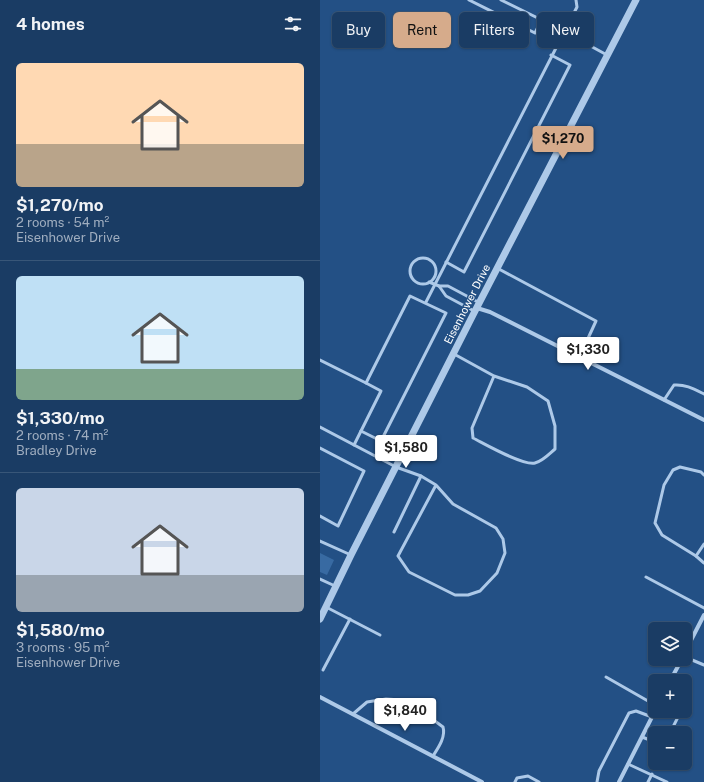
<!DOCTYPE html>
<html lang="en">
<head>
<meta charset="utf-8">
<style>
	body { margin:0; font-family:"Public Sans",sans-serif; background:#23436a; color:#f1f3f6; height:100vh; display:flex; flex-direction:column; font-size:15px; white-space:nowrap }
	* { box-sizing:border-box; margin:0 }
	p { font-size:13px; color:#9fadbf }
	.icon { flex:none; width:22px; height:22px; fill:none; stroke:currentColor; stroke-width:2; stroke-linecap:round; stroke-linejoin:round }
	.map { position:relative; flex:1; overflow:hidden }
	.sheet { display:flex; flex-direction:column; background:#1a3c64; width:320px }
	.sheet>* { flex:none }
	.top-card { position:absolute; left:12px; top:12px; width:312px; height:36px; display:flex; gap:8px }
	.tools { position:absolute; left:328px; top:622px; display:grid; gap:8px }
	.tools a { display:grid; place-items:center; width:44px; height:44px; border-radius:6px; background:#1a3c64; box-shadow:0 1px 3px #0004,0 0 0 1px #385678; font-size:20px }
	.price { position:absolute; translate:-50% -34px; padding:0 9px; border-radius:4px; background:#fff; color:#222; font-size:13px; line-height:26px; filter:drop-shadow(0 1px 2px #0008) }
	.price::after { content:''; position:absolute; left:50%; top:24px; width:12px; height:9px; margin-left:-6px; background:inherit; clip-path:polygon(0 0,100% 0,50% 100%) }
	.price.active { background:#d6ab8b; color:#111 }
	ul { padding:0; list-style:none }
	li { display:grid; align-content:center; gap:8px; height:212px; padding:0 16px }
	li+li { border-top:1px solid #385678 }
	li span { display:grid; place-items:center; height:124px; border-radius:6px; color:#555 }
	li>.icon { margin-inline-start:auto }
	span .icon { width:72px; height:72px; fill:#fffc; stroke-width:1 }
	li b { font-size:17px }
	h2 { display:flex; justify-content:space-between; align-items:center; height:48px; padding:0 16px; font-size:17px }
	.tag { padding:0 14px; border-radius:6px; background:#1a3c64; box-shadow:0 1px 3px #0004,0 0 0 1px #385678; font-size:14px; line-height:36px }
	.tag.active { background:#d6ab8b; color:#111 }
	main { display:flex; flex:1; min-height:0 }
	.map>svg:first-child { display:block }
	.green { fill:#386aa2 }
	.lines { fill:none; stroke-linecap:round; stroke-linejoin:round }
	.service { stroke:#adc9e8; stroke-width:3 }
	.minor { stroke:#adc9e8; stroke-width:4 }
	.tertiary { stroke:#adc9e8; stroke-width:7 }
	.labels { text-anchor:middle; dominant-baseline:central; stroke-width:3; stroke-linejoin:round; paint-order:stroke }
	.street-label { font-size:11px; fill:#fff; stroke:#235085 }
</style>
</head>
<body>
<main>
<section class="sheet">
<h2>4 homes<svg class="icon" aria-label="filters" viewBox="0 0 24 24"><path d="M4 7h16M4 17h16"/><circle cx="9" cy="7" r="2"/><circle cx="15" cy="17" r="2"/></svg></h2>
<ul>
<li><span style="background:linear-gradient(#ffd9b3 65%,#b9a48a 0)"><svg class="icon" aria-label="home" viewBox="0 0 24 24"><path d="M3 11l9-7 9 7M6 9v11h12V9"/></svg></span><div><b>$1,270/mo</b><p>2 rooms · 54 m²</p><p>Eisenhower Drive</p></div></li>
<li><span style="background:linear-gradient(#bfe0f5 75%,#7fa58c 0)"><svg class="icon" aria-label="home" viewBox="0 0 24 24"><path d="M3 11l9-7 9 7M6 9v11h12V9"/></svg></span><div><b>$1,330/mo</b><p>2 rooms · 74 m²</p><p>Bradley Drive</p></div></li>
<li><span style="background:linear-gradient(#c9d6e8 70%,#9aa5b1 0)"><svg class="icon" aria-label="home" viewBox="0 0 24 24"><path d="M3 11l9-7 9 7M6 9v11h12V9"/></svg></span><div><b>$1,580/mo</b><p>3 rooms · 95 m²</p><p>Eisenhower Drive</p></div></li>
</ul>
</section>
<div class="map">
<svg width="384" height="782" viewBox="0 0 384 782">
	<rect width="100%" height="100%" fill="#235085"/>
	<polygon class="green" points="0,553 14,560 7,575 0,572"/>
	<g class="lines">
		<g class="service">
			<polyline points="149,0 215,33 221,21"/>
			<polyline points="181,0 232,25 287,55"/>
			<circle cx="103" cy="271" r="13"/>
			<polyline points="126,262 144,272 250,65 231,55"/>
			<polyline points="177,268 276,321 259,358"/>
			<polyline points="109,282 119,286 128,286 158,302"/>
			<polyline points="119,286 126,296 154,311"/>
			<polyline points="106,302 257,7 256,0"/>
			<path d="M 134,354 L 174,376 L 152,428 L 153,438 C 165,444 203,466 215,463 C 223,461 229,454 235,449 L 235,426 L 228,401 L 207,387 L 174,376"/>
			<polyline points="0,360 46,383 90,296 126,313 61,441 41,431"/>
			<path d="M 344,400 L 354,385 C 365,384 374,389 384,394"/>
			<polyline points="0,427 76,467 101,476 116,485 133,504 176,528 183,539 185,553 177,573 160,591 148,595 135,595 89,572 78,556 116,485"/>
			<polyline points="34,445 61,391 46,383"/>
			<polyline points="0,448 44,471 18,526 0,516"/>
			<polyline points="384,475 381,472 360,467 353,470 344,485 335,523 342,535 376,556 384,563"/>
			<polyline points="74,532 101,476"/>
			<polyline points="0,541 31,555"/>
			<polyline points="376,556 384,544"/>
			<polyline points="326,577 384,608"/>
			<polyline points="0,579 15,586"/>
			<polyline points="6,607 60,635"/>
			<polyline points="365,657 384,665"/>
			<polyline points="3,670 30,619"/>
			<polyline points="286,677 335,705"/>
			<path d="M 33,714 L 47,702 L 66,699 L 81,700 L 96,707 L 123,727 C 126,737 118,748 113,756"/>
			<polyline points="350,733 361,711"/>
			<polyline points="322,737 335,742"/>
			<polyline points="308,764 347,782"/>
			<polyline points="195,782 197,778 208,776 219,782"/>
			<polyline points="277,782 279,771 309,713 316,711 332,717"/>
			<polyline points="328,782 332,774"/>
		</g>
		<g class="minor">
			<polyline points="157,308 170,312 384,420"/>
			<polyline points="365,652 384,615"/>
			<polyline points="350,681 362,659"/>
			<polyline points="0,697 162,782"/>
			<polyline points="299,782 335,711"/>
		</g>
		<polyline class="tertiary" points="0,619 31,555 155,311 316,0"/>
	</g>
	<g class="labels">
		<g class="street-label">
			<text transform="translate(147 304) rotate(-63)">Eisenhower Drive</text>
		</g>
	</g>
</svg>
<div class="tools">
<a><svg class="icon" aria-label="layers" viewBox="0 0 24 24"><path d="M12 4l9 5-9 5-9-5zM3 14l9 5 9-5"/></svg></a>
<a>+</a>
<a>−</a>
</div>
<b class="price active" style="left:243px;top:160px">$1,270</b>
<b class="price" style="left:268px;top:371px">$1,330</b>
<b class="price" style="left:86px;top:469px">$1,580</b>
<b class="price" style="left:85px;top:732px">$1,840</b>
<div class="top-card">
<a class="tag">Buy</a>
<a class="tag active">Rent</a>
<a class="tag">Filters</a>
<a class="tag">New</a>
</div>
</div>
</main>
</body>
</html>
